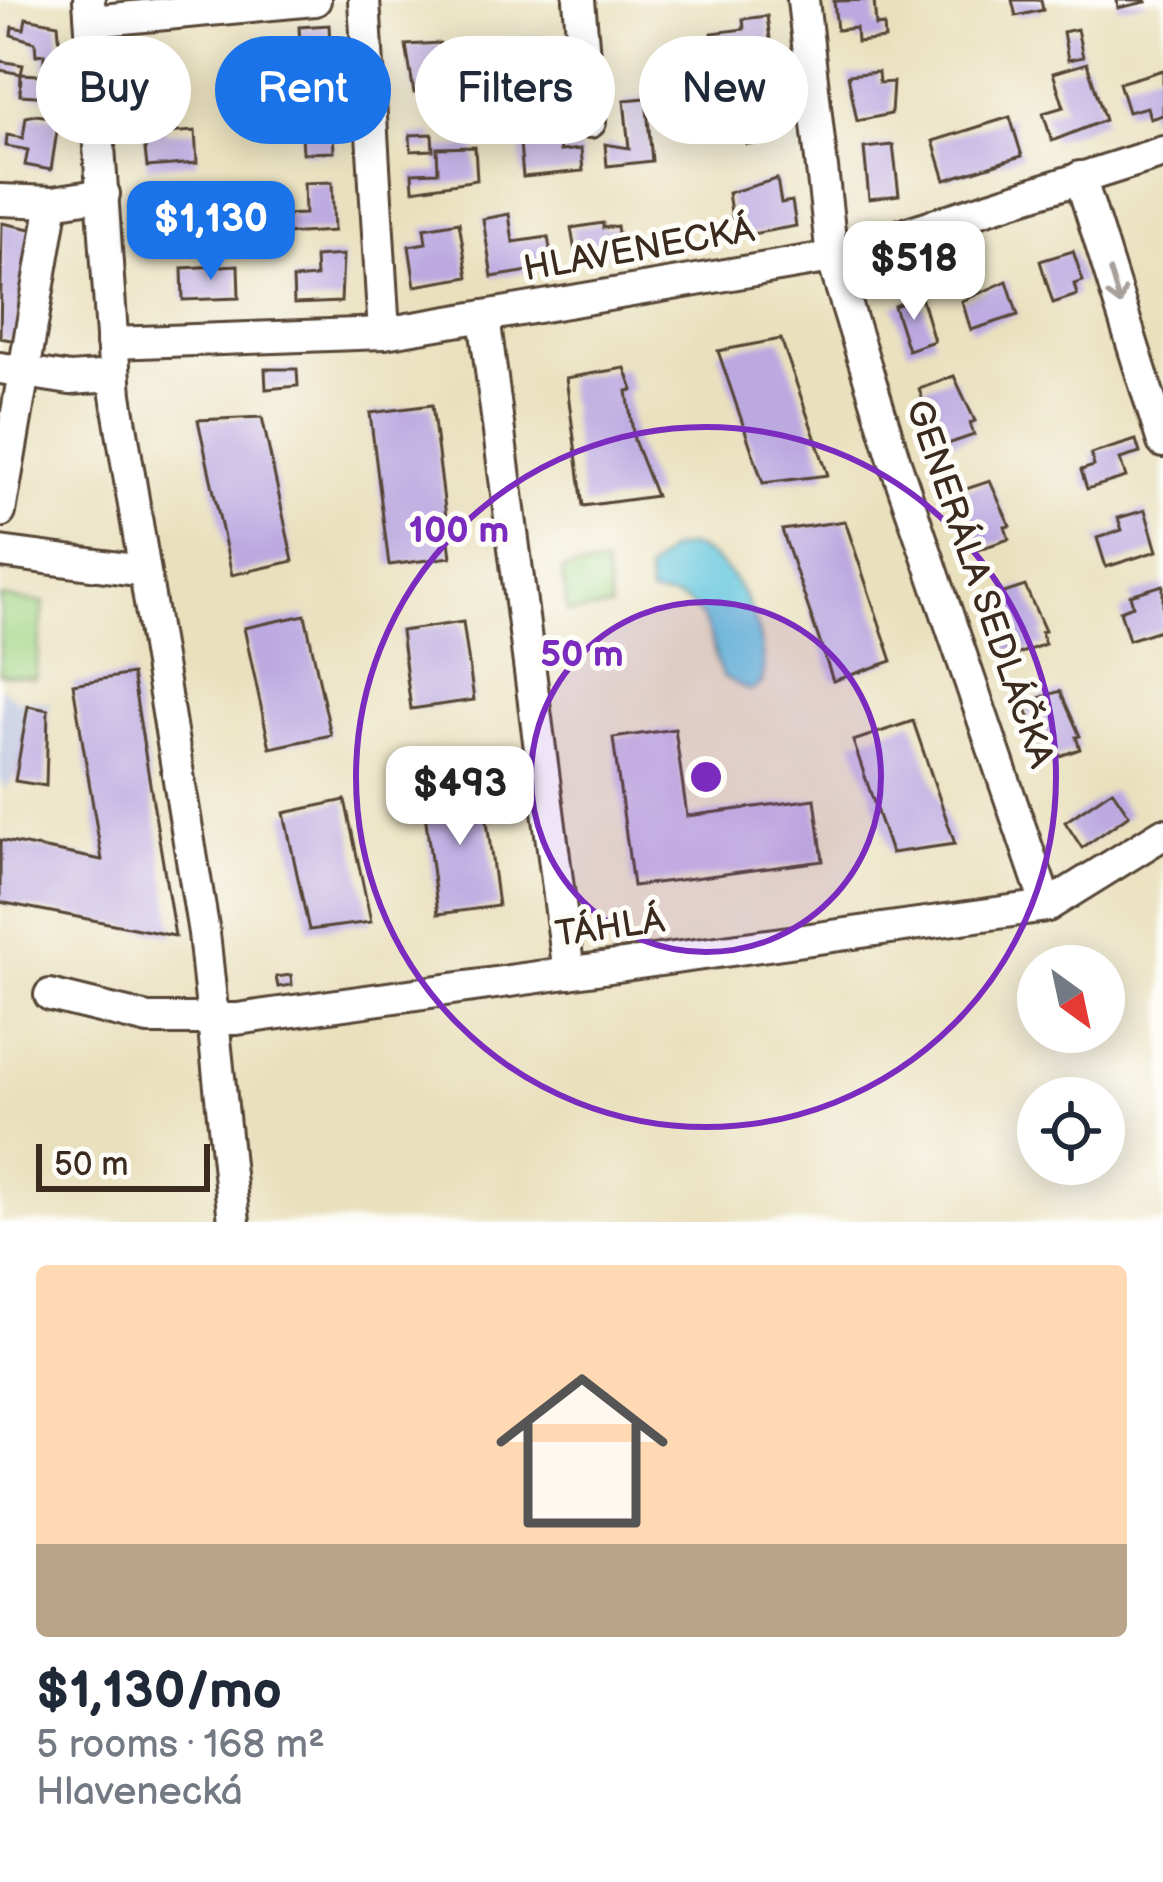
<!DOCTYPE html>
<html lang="en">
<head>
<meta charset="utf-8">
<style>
	body { margin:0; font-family:"Balsamiq Sans",sans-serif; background:#f6f6f7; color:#1f2937; height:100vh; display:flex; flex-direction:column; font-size:45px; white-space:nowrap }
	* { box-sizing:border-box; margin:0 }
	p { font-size:39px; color:#747a83 }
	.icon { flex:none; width:66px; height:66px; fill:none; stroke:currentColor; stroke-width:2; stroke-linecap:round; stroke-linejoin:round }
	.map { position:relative; height:1222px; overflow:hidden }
	.panel { display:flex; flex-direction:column; background:#fff; flex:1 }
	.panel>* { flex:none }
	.hud { position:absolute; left:36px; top:36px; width:1092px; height:108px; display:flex; gap:24px }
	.needle { width:78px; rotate:147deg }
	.buttons { position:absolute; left:1017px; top:945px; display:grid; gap:24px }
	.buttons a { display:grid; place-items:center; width:108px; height:108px; border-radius:50%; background:#fff; box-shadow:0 6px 30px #0003; font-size:60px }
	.scale { position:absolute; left:36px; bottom:30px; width:174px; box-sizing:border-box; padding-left:12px; border:6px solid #3b2a1e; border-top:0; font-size:33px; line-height:42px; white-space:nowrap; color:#3b2a1e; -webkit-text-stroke:9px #fdfcf7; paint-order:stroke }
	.price { position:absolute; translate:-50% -102px; padding:0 27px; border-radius:24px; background:#fff; color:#222; font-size:39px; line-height:78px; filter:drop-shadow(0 3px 6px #0008) }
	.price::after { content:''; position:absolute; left:50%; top:72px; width:36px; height:27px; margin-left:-18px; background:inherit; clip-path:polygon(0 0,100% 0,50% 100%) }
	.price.on { background:#1a73e8; color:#fff }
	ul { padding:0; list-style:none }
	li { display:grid; align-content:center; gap:24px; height:636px; padding:0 36px }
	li+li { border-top:3px solid #e0e1e3 }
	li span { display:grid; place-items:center; height:372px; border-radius:12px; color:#555 }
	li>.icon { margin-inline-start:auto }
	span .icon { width:216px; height:216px; fill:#fffc; stroke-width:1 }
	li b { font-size:51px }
	.chip { padding:0 42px; border-radius:54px; background:#fff; box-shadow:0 6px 30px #0003; font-size:42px; line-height:108px }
	.chip.on { background:#1a73e8; color:#fff }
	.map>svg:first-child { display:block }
	.industrial { fill:#bcc3de }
	.green { fill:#a1d686; stroke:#6e8052; stroke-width:3 }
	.water { fill:#5fc5dd; stroke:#4d787e; stroke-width:3 }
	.building { fill:#bba9e0 }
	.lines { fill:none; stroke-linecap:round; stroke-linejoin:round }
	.minor-casing { stroke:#554536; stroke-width:36 }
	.minor { stroke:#fff; stroke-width:30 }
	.oneway { stroke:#a79f9a }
	.ring { fill:none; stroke:#7b2cbf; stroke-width:6 }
	.labels { text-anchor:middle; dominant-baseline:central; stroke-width:10; stroke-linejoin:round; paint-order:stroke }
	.street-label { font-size:36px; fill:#3b2a1e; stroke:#fdfcf7 }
	.centre { fill:#7b2cbf; stroke:#fdfcf7; stroke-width:6 }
	.ring-label { font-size:36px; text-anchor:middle; font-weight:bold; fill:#7b2cbf; stroke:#fdfcf7; stroke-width:10; stroke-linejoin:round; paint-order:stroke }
</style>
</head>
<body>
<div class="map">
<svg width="1163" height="1222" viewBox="0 0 1163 1222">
	<rect width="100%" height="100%" fill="#fdfcf7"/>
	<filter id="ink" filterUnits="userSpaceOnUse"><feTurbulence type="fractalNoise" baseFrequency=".00833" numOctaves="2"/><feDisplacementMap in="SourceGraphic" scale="24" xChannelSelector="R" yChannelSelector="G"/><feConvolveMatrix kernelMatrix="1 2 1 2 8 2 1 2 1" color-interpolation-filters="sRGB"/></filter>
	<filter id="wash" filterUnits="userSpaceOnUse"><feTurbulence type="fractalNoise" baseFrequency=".004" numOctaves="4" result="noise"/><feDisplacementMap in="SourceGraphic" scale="48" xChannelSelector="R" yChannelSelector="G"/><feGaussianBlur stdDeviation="2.7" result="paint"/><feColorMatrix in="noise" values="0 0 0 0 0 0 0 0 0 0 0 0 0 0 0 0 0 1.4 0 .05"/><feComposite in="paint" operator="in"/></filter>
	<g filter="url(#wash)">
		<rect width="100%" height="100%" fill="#e9e0bd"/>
		<polygon class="industrial" points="0,686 16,699 52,703 7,789 0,781"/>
		<g class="green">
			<polygon points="604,565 611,608 568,613 562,570"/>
			<polygon points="0,597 44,603 35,678 0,674"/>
		</g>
		<path class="water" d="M 689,546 C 738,559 770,636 762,683 L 750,691 L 722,676 C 711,651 711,609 679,599 C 669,595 659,598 650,594 L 647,572 L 669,550 Z"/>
		<g id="blocks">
			<g class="building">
				<polygon points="874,0 876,26 884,25 885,39 857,42 856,28 837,30 834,1"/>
				<polygon points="1012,0 1041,0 1043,10 1016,16"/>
				<polygon points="1117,0 1145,0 1146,2 1118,8"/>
				<polygon points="767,16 772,54 716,61 712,33 744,29 743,19"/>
				<polygon points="26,18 58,24 62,69 44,69 44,54 36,55 35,42 11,35 12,27 24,29"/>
				<polygon points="329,25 332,82 277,85 275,59 301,58 299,27"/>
				<polygon points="1077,29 1083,57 1068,60 1063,32"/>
				<polygon points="538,37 548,39 556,78 514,82 513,71 504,72 500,41"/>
				<polygon points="440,43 442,91 414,93 406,45"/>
				<polygon points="0,61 23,65 21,74 0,70"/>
				<polygon points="1087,63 1105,120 1052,141 1043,113 1064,107 1053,73"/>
				<polygon points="1163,70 1163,115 1150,119 1147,107 1128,112 1119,83"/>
				<polygon points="878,72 879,83 893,82 891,114 857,121 848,75"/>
				<polygon points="21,74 53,76 52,97 20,95"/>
				<polygon points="775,95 780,140 747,144 742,98"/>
				<polygon points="646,98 652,161 607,166 605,144 629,148 624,100"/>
				<polygon points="36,115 59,118 51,170 25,165 28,150 6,146 7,135 23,138 26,117"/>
				<polygon points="332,115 334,152 303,153 301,116"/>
				<polygon points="1010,117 1022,156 945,180 933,141"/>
				<polygon points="164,121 165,133 195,131 197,163 147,167 142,122"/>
				<polygon points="432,134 433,150 411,151 410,135"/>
				<polygon points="558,139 560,151 581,149 583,171 523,177 520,143"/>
				<polygon points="893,145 899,195 869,199 864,148"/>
				<polygon points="475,147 477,180 413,190 412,173 438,172 437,148"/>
				<polygon points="777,179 781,203 792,201 796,226 735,237 728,193"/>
				<polygon points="332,182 334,231 284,234 283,215 305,214 304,183"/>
				<polygon points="195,196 196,228 148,223 147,200"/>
				<polygon points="509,214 513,242 548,237 553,267 492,277 483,219"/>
				<polygon points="459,222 468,277 415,286 409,246 426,243 424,228"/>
				<polygon points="2,223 36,230 16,341 0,338"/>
				<polygon points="603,223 603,228 617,226 621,255 576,257 571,228"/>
				<polygon points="1073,251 1083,281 1074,284 1077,295 1053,303 1040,261"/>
				<polygon points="343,255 341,302 294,304 293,279 316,277 315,257"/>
				<polygon points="238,265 239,298 183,300 182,268"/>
				<polygon points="1007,281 1018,315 971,330 962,301"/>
				<polygon points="921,297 934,341 908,350 894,306"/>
				<polygon points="781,339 828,475 763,483 718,351"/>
				<polygon points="625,368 633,390 627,391 634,440 656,496 583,506 566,378"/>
				<polygon points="265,369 297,369 298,386 266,389"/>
				<polygon points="954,376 975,421 970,423 974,435 939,447 919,389"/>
				<polygon points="432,405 451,557 389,565 370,413"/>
				<polygon points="262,417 293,561 232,575 198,420"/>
				<polygon points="1136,440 1140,453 1120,459 1126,477 1087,489 1081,470 1094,466 1091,454"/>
				<polygon points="990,481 1010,526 1005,527 1009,539 974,551 954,493"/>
				<polygon points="1145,510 1157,551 1106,567 1097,538 1122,530 1118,518"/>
				<polygon points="845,521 892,661 833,681 782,530"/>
				<polygon points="1163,585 1163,629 1129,640 1120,611 1133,606 1130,595"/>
				<polygon points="1025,586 1045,631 1041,632 1045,644 1010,657 989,598"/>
				<polygon points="305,615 331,735 270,748 244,628"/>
				<polygon points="463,622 474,700 411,709 401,631"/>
				<polygon points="132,674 175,936 0,902 0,840 102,860 73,684"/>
				<polygon points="1060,691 1080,736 1076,737 1080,749 1045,761 1024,703"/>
				<polygon points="28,706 48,710 46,786 15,781"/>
				<polygon points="913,721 955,844 891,853 853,741"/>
				<polygon points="675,729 687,816 815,799 823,861 633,886 613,738"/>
				<polygon points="482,782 498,906 438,914 422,790"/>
				<polygon points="1112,790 1129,815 1082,848 1065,822"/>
				<polygon points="345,800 371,922 309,930 284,813"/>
				<polygon points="291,975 292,985 278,987 276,977"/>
			</g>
		</g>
	</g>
	<g filter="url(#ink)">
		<use href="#blocks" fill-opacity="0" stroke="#554536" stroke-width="3"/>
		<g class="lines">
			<g class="minor-casing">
				<g id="minor">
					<polyline points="89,0 116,395 204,933 234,1222"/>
					<polyline points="364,0 384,333"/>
					<polyline points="579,0 590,122"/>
					<polyline points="803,0 832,257 895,462 1047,906"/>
					<polyline points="91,21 315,0"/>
					<polyline points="1080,177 1163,442"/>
					<polyline points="0,200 53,202 104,194"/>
					<polyline points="484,316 569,973"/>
					<polyline points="112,343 384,333 832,257 1163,152"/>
					<polyline points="0,368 70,379 114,376"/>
					<polyline points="0,512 53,202"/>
					<polyline points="0,552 143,571"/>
					<polyline points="50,995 148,1019 237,1019 1047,906 1163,834"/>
				</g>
			</g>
			<use href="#minor" class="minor"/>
		</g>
		<defs><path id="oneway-shaft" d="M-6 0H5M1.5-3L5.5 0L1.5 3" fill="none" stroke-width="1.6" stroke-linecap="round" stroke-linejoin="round" transform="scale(3)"/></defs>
		<use class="oneway" href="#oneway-shaft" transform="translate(1115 288) rotate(73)"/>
	</g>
	<circle cx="706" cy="777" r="175" fill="#7b2cbf" fill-opacity=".12"/>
	<g class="ring">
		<circle cx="706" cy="777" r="175"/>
		<circle cx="706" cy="777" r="350"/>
	</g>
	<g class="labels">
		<g class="street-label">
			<text transform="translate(639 250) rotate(-10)">HLAVENECKÁ</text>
			<text transform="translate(979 584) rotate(71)">GENERÁLA SEDLÁČKA</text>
			<text transform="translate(610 928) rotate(-8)">TÁHLÁ</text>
		</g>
	</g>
	<circle cx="706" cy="777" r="18" class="centre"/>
	<g class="ring-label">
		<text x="459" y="542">100 m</text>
		<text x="582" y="666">50 m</text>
	</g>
</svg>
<div class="buttons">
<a><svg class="needle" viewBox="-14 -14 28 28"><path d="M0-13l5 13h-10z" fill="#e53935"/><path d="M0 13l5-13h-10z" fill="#747a83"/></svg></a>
<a><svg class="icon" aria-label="locate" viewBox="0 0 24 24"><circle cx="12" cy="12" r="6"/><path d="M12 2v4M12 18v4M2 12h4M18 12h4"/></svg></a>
</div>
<div class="scale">50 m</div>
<b class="price on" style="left:211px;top:283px">$1,130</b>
<b class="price" style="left:914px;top:323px">$518</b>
<b class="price" style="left:460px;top:848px">$493</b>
<div class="hud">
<a class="chip">Buy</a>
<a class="chip on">Rent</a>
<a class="chip">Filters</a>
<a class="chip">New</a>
</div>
</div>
<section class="panel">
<ul>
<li><span style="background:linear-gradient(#ffd9b3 75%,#b9a48a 0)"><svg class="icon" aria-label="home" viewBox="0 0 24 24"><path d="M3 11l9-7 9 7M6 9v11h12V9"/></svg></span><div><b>$1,130/mo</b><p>5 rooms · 168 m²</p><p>Hlavenecká</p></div></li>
</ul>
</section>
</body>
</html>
